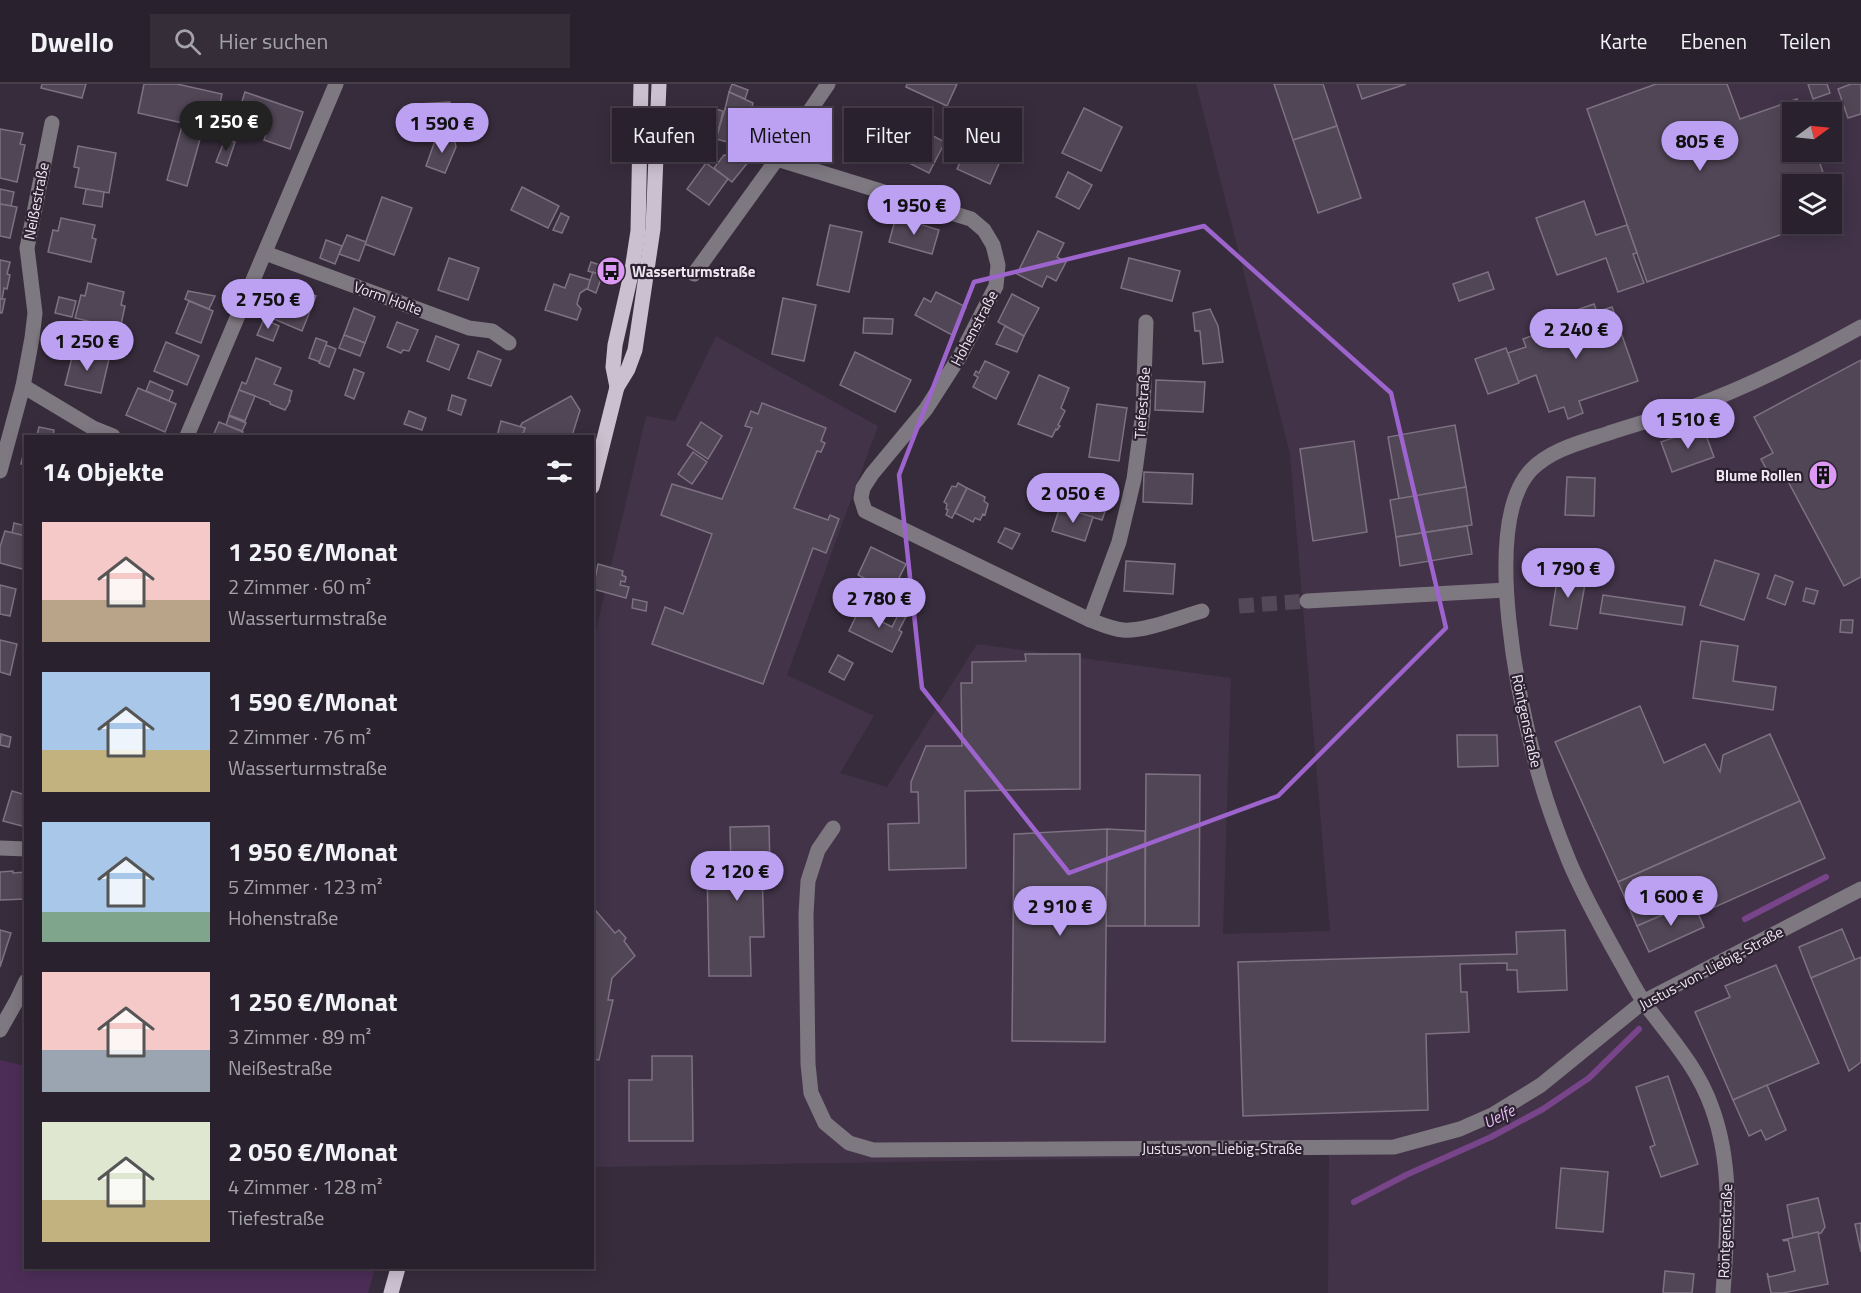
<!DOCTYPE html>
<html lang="de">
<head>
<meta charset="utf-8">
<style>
	body { margin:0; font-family:"Titillium Web",sans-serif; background:#352e39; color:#f1f3f6; height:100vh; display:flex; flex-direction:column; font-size:22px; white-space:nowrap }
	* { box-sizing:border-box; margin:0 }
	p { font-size:20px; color:#a5a3aa }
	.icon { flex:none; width:33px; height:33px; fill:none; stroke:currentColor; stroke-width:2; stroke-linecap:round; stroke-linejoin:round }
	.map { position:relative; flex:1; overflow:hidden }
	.sheet { position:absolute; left:24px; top:351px; width:570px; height:834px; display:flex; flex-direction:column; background:#29212d; border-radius:0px; box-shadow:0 3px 15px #0003,0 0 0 2px #453e49 }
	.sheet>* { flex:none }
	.guide { position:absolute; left:612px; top:24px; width:570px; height:54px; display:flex; gap:12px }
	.needle { width:39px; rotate:75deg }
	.fabs { position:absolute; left:1782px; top:18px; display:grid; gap:12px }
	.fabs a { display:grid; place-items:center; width:60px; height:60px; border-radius:0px; background:#29212d; box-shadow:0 3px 15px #0003,0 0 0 2px #453e49; font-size:30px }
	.price { position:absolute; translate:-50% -51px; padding:0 14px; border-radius:21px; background:#bca0f2; color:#111; font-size:20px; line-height:39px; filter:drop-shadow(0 2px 3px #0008) }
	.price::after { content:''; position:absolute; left:50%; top:36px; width:18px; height:14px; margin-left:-9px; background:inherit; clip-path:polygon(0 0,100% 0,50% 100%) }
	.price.current { background:#222; color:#fff }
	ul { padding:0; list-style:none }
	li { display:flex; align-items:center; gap:18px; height:150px; padding:0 18px }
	li span { display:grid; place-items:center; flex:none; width:168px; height:120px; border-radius:0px; color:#555 }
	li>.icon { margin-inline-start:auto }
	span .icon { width:72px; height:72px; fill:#fffc; stroke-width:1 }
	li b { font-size:26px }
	h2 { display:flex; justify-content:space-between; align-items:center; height:72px; padding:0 18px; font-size:26px }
	.pill { padding:0 21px; border-radius:0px; background:#29212d; box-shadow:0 3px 15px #0003,0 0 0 2px #453e49; font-size:21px; line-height:54px }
	.pill.current { background:#bca0f2; color:#111 }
	header { display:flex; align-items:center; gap:36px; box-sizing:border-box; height:84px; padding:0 30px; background:#29212d; border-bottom:2px solid #453e49 }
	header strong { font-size:28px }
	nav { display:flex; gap:33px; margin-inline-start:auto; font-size:21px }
	.search { width:420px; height:54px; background:#352e39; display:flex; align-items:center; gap:15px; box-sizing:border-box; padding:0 21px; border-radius:0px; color:#a5a3aa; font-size:22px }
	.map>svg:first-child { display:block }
	.built { fill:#423348; fill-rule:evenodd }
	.green { fill:#4c2d57 }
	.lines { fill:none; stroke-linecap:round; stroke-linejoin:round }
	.stream { stroke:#78448a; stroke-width:6 }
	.building { fill:#514656; stroke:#7d7182; stroke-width:1.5 }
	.minor-tunnel { stroke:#524857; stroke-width:15; stroke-dasharray:15 8; stroke-linecap:butt }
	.minor { stroke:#7e7880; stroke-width:15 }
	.major { stroke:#cbc0d0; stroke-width:15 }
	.marked { fill:none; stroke:#9e64ce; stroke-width:4.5; stroke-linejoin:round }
	.labels { text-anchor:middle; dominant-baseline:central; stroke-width:4.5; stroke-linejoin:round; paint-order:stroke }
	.street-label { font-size:15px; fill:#eee7f1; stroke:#2d2231 }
	.poi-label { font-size:15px; font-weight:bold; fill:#eee7f1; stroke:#2d2231; text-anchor:start }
	.water-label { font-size:16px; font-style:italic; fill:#e5bbf5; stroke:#2d2231 }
</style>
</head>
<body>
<header>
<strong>Dwello</strong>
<div class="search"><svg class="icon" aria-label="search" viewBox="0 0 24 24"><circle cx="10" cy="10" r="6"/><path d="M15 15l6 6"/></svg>Hier suchen</div>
<nav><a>Karte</a><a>Ebenen</a><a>Teilen</a></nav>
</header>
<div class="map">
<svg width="1861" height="1209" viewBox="0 0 1861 1209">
	<rect width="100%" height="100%" fill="#372c3c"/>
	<path class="built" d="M 1196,0 L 1861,0 L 1861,1209 L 1328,1209 L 1329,1071 L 593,1083 L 593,559 L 646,332 L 675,337 L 716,252 L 878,342 L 787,591 L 874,632 L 840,689 L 887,703 L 977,560 L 1231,594 L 1223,850 L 1330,847 L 1290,370 ZM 1792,28 L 1832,28 L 1832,68 L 1792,68 ZM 1792,100 L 1832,100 L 1832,140 L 1792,140 Z"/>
	<polygon class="green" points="0,976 25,982 26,1184 375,1184 368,1209 0,1209"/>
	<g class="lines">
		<g class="stream">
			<polyline points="1745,835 1826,793"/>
			<polyline points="1354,1118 1406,1091 1491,1053 1543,1025 1589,994 1639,945"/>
		</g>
	</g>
	<g class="building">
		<polygon points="42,0 86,0 82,14 41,4"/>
		<polygon points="144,0 177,0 222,10 214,46 138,29"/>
		<polygon points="732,0 748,6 745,15 729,8"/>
		<polygon points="907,0 957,0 947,22 906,3"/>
		<polygon points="1274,0 1323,0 1337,42 1293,56"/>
		<polygon points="1357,0 1406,0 1362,15"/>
		<polygon points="1656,0 1727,0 1740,35 1797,15 1802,28 1792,28 1792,68 1816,68 1827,100 1792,100 1792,140 1811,140 1647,198 1587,25"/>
		<polygon points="1808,0 1827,0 1830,9 1813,15"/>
		<polygon points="1851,0 1861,0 1861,30 1848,34 1838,5"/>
		<polygon points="245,8 303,28 290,65 264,56 269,41 238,30"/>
		<polygon points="729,8 753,19 750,32 725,25"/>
		<polygon points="450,18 453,53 421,56 420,44 416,42 416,34 411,32 411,28 418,24 418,20"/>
		<polygon points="712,24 723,27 719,44 707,41"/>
		<polygon points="1084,24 1122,43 1101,87 1062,69"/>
		<polygon points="725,25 757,34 750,64 716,55"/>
		<polygon points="888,29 945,58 929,89 873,61"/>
		<polygon points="981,33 1013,48 990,100 957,85"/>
		<polygon points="182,42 202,48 187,102 167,96"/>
		<polygon points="1337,42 1361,114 1318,129 1293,56"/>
		<polygon points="0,45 23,49 20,60 25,61 17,98 0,94"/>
		<polygon points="454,53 456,63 445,89 426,82 436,54"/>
		<polygon points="225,55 235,58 227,82 216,78"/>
		<polygon points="78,62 116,69 109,109 75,103 79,84 74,83"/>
		<polygon points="724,71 749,77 732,98 714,84"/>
		<polygon points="706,79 728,95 709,121 687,105"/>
		<polygon points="1068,88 1092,101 1079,125 1056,113"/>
		<polygon points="522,103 559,122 548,144 511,126"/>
		<polygon points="0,105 14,108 11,122 0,120"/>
		<polygon points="86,105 104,108 102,123 83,120"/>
		<polygon points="382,113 412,124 394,171 365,160"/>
		<polygon points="1832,113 1838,130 1832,132"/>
		<polygon points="1584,117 1596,151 1627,141 1637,169 1633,170 1644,199 1618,208 1606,174 1557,191 1536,134"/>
		<polygon points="0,120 17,123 10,154 0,152"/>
		<polygon points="561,129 569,133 562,149 553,146"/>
		<polygon points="896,133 939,146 932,170 889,158"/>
		<polygon points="61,134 95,141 92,154 96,155 91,178 48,168 53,146 58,147"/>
		<polygon points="830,141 862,148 849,208 817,201"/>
		<polygon points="1038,147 1064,159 1057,173 1066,178 1056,197 1047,192 1042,203 1017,190"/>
		<polygon points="347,151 366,158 359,177 339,170"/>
		<polygon points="326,156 342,162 335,180 320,174"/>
		<polygon points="449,174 479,184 468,216 438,206"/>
		<polygon points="1129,174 1180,187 1172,217 1121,204"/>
		<polygon points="0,176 10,178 7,190 10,191 7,205 4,204 2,216 0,215"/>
		<polygon points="591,178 600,181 597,190 588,187"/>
		<polygon points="593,188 602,192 596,209 587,205"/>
		<polygon points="1488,188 1494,205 1459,217 1453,200"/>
		<polygon points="570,190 590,196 588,204 580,209 577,220 581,225 577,236 545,226 554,200 565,204"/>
		<polygon points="88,199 124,208 121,221 125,222 120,245 75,234 81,211 85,212"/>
		<polygon points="289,201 316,212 302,247 274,235 279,219 283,216"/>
		<polygon points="188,207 215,212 209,225 185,215"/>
		<polygon points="936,208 966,223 952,251 915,231 924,214 931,218"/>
		<polygon points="1012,210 1039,224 1024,252 998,238"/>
		<polygon points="59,213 76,217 72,233 55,229"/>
		<polygon points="783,214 816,221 804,277 772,270"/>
		<polygon points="0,215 5,215 2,229 0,229"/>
		<polygon points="189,217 213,227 201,259 176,249"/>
		<polygon points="1594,220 1597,228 1612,223 1638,297 1579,317 1583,329 1568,335 1564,323 1549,328 1536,291 1518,298 1508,269 1526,263 1523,255 1568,239 1565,230"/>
		<polygon points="354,224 375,233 365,259 344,251"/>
		<polygon points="1210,225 1218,242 1223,278 1203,280 1200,247 1195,247 1193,229"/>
		<polygon points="864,234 893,235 892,250 863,249"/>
		<polygon points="264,235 279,242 273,257 257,251"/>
		<polygon points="397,238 418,246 409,267 403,266 401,269 387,263"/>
		<polygon points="1005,242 1024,252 1017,268 996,260"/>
		<polygon points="98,250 125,256 122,268 95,262"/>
		<polygon points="344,251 365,259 360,272 339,264"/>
		<polygon points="436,252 459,261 449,286 427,277"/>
		<polygon points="316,254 327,258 320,278 309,274"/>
		<polygon points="166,258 199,272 187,301 154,287"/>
		<polygon points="326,261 336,265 329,283 319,279"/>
		<polygon points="1506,264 1519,299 1488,310 1475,275"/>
		<polygon points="74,266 88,270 87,274 95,275 96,272 109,275 101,309 65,301"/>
		<polygon points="478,267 501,276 491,302 468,294"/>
		<polygon points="855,268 911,296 895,328 840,301"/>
		<polygon points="256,274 281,284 274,300 292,307 289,317 290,317 285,326 270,320 270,318 239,306 242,298 246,300"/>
		<polygon points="1861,276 1861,493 1844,502 1783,388 1771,394 1761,375 1773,369 1754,333"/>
		<polygon points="985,277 1009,288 996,315 973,303 978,293 974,291 976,287 979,289"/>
		<polygon points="354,285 364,289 354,315 345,311"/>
		<polygon points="1039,291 1069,304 1061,324 1065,327 1058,341 1060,342 1057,346 1056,345 1052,353 1018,340"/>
		<polygon points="1156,296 1205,298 1203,328 1155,326"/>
		<polygon points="150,297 173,307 169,317 146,307"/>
		<polygon points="138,304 176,320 165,348 126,331"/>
		<polygon points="239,306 255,312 245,337 229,331"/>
		<polygon points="452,311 466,316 461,331 448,326"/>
		<polygon points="571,312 580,326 572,352 522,352 525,344 520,343 522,339"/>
		<polygon points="762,319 826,344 821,357 825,359 821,368 817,367 794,424 828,436 830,431 839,435 826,469 813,464 763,600 652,560 665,523 683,530 712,450 661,431 672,400 722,415 752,344 745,342 751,327 758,330"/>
		<polygon points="1097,320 1127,324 1119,377 1089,373"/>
		<polygon points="409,327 426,334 422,346 404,340"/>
		<polygon points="229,332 246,339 242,347 226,341"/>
		<polygon points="501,337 525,344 522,352 497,352"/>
		<polygon points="219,338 243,348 241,352 213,352"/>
		<polygon points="701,338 722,352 708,375 687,361"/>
		<polygon points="1455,341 1466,403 1399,415 1388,353"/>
		<polygon points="39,343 54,346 53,352 37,351"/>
		<polygon points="1703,343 1714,373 1672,388 1661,358"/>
		<polygon points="1354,357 1367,448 1313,457 1300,365"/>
		<polygon points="26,360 26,381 21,380"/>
		<polygon points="693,368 707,378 692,400 678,390"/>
		<polygon points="1144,388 1193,390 1192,420 1143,418"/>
		<polygon points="1089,391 1109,398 1100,423 1106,425 1102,436 1078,429"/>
		<polygon points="1567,393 1595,394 1594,432 1565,431"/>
		<polygon points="958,399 967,404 952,434 946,431 948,426 946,425 947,420 944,418 952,402 956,403"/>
		<polygon points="1466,403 1472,441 1396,453 1390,416"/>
		<polygon points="967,404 985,413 984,417 988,420 985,431 983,430 980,436 975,434 973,438 955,429"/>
		<polygon points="1060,423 1093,433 1085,457 1052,447"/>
		<polygon points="14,439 26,442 26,452 12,449"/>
		<polygon points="1467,442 1472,470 1400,482 1396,453"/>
		<polygon points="1005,444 1020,450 1012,465 998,458"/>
		<polygon points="5,447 26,452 26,486 0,479 0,463"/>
		<polygon points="871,463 906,480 896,500 917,510 909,527 870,507 874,499 858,491"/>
		<polygon points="1715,476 1759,490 1744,536 1700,521"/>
		<polygon points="1126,477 1175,480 1173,510 1124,507"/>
		<polygon points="598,480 623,487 622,491 626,493 625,498 621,497 620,501 629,503 626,514 593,505"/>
		<polygon points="1559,484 1587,489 1577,545 1550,541"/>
		<polygon points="1775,491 1793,498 1785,521 1767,514"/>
		<polygon points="0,501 16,505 10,532 0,530"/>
		<polygon points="1806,504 1818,507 1814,520 1803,517"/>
		<polygon points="1603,511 1685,523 1682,541 1600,529"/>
		<polygon points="633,515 647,518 646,527 632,524"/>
		<polygon points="902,523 909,527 899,546 902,548 892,568 849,547 859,526 892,543"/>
		<polygon points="1841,536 1853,536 1852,549 1840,548"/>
		<polygon points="0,556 17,560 10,591 0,588"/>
		<polygon points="1701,557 1738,562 1733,597 1776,603 1773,626 1693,614"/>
		<polygon points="1025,570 1080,570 1080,705 965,707 966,784 889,786 888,740 919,739 918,708 911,708 911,698 926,662 962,662 961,599 972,599 972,578 1026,577"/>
		<polygon points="838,571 853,579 844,596 829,588"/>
		<polygon points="1640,622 1664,679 1705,660 1720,688 1723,671 1770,650 1800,717 1618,798 1555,658"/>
		<polygon points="1,650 11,653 9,663 0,661"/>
		<polygon points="1457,651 1497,651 1498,682 1458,683"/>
		<polygon points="1146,690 1200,691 1199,842 1145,842"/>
		<polygon points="12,707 26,711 26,743 3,737"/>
		<polygon points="1800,717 1825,774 1699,830 1693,818 1637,842 1618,798"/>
		<polygon points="769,742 770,784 762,784 764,853 750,853 751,892 709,892 707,783 731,783 730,743"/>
		<polygon points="1107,745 1145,747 1145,842 1106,842"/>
		<polygon points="1107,745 1105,958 1012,957 1014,750"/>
		<polygon points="13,787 13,789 26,788 26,815 0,816 0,788"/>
		<polygon points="1693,818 1704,843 1649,868 1637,842"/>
		<polygon points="596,827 615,849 619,846 626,854 624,857 635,872 612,894 608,916 613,916 599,976 592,975 592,830"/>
		<polygon points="1842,845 1855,876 1811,894 1799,863"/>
		<polygon points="0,846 11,849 0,883"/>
		<polygon points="1565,846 1567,906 1518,908 1517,886 1507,886 1507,879 1460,880 1461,908 1467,908 1469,948 1426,950 1428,1026 1243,1032 1238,878 1517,870 1516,848"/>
		<polygon points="1861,873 1861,978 1849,987 1811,894"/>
		<polygon points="1776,881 1819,979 1733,1016 1695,928 1730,913 1725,902"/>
		<polygon points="652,972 692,972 693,1057 629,1057 629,996 652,996"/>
		<polygon points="1668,992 1698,1080 1661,1093 1650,1063 1655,1061 1636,1003"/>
		<polygon points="1767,1001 1786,1046 1766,1056 1761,1046 1749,1052 1733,1016"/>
		<polygon points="1561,1084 1608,1088 1603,1148 1556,1144"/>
		<polygon points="1818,1114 1825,1143 1821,1149 1793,1154 1787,1121"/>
		<polygon points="1861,1139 1861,1168 1855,1140"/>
		<polygon points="1818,1148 1828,1200 1783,1209 1771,1209 1767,1189 1769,1193 1795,1187 1788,1156 1784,1157 1783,1156"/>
		<polygon points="1665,1187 1694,1190 1692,1209 1663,1209"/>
	</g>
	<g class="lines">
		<polyline class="minor-tunnel" points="1239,522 1307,517"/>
		<g class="minor">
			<path d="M 777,75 L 971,135 L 984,146 L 993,161 L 998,181 L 996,202 L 960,272 L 944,297 L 926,325 L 872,390 L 863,404 L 861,414 L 865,427 L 1090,536 C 1101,540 1111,545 1123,546 C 1144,548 1180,533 1202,527"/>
			<polyline points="265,169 469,244 492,247 509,259"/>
			<polyline points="694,190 777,75 828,0"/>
			<polyline points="23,302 93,344 113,352"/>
			<polyline points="187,352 336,0"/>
			<polyline points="0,387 23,302 32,254 35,229 27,164 52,39"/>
			<polyline points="1307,517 1506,506"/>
			<polyline points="1090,536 1119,458 1134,395 1143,328 1146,238"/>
			<polyline points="833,744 818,766 808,797 806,830 808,980 811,1009 825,1039 849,1059 873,1066 1394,1063 1460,1045 1494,1030 1541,1001 1643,918 1861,805"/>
			<polyline points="0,764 26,765"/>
			<polyline points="0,946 17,916 26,897"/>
			<path d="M 1723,1209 C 1727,1147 1734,1084 1712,1024 C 1698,984 1670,953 1645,920 C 1637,908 1630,895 1623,882 C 1604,848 1584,813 1569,777 C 1558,750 1548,723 1540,695 C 1521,627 1479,442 1531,386 C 1551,365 1583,358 1609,349 C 1637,340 1665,332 1692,323 C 1751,302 1807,273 1861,243"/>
		</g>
		<g class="major">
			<polyline points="617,303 613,283 615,261 632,186 638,147 641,0"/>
			<polyline points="592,403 617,303 628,285 635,266 653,145 659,0"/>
			<polyline points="391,1209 398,1184"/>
		</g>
	</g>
	<path class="marked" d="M 1204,142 L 1391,309 L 1446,544 L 1278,712 L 1069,789 L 922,604 L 899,391 L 974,198 Z"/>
	<defs>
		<g id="bus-disc" transform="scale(1.5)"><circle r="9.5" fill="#dc99f4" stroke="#2d2231"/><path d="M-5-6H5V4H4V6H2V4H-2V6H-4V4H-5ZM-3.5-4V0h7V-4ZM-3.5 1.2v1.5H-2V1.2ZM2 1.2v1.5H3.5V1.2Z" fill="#111"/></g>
		<g id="building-disc" transform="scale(1.5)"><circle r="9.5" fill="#dc99f4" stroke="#2d2231"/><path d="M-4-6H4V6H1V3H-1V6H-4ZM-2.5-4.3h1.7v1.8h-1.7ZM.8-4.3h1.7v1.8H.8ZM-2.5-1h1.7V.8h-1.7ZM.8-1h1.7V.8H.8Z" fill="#111"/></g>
	</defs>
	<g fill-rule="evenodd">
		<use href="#bus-disc" x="611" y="187"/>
		<use href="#building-disc" x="1823" y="391"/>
	</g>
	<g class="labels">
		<g class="street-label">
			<text transform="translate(36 117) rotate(-79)">Neißestraße</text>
			<text transform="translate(388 214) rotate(20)">Vorm Holte</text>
			<text transform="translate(974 244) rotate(-62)">Hohenstraße</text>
			<text transform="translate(1142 319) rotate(-86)">Tiefestraße</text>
			<text transform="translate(1527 637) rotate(78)">Röntgenstraße</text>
			<text transform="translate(1711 884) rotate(-28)">Justus-von-Liebig-Straße</text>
			<text x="1222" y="1064">Justus-von-Liebig-Straße</text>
			<text transform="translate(1725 1147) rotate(-88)">Röntgenstraße</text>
		</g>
		<g class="poi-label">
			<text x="632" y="187">Wasserturmstraße</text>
			<text x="1802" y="391" text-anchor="end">Blume Rollen</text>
		</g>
		<g class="water-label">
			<text transform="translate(1499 1032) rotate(-26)">Uelfe</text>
		</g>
	</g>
</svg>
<div class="fabs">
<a><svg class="needle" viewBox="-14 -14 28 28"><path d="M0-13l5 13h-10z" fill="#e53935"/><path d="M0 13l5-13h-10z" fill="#a5a3aa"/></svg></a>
<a><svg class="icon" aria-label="layers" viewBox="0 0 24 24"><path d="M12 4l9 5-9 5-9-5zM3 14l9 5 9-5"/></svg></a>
</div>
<b class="price current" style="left:226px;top:68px">1 250 €</b>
<b class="price" style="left:442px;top:70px">1 590 €</b>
<b class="price" style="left:1700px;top:88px">805 €</b>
<b class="price" style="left:914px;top:152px">1 950 €</b>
<b class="price" style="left:268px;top:246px">2 750 €</b>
<b class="price" style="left:1576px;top:276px">2 240 €</b>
<b class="price" style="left:87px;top:288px">1 250 €</b>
<b class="price" style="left:1688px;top:366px">1 510 €</b>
<b class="price" style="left:1073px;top:440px">2 050 €</b>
<b class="price" style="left:1568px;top:515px">1 790 €</b>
<b class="price" style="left:879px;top:545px">2 780 €</b>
<b class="price" style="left:737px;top:818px">2 120 €</b>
<b class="price" style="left:1671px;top:843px">1 600 €</b>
<b class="price" style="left:1060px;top:853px">2 910 €</b>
<div class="guide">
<a class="pill">Kaufen</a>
<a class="pill current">Mieten</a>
<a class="pill">Filter</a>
<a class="pill">Neu</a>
</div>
<section class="sheet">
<h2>14 Objekte<svg class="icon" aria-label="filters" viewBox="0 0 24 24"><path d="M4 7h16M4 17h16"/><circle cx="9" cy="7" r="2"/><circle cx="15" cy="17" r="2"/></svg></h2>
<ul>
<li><span style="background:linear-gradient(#f6c9c9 65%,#b9a48a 0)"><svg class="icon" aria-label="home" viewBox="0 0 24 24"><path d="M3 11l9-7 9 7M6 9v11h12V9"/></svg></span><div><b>1 250 €/Monat</b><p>2 Zimmer · 60 m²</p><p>Wasserturmstraße</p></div></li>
<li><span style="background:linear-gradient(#a9c7e8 65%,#c2b280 0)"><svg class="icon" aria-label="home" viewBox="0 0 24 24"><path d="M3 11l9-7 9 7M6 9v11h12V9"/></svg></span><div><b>1 590 €/Monat</b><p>2 Zimmer · 76 m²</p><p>Wasserturmstraße</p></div></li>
<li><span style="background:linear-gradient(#a9c7e8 75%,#7fa58c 0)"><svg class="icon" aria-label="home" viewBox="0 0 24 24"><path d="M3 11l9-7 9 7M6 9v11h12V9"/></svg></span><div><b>1 950 €/Monat</b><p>5 Zimmer · 123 m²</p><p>Hohenstraße</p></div></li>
<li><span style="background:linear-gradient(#f6c9c9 65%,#9aa5b1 0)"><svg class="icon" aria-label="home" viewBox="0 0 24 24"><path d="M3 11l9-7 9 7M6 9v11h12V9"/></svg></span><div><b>1 250 €/Monat</b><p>3 Zimmer · 89 m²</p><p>Neißestraße</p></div></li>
<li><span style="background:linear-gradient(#dfe7d0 65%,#c2b280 0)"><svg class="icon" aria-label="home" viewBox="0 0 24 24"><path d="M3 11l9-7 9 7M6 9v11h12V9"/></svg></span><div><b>2 050 €/Monat</b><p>4 Zimmer · 128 m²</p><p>Tiefestraße</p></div></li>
</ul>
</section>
</div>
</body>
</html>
